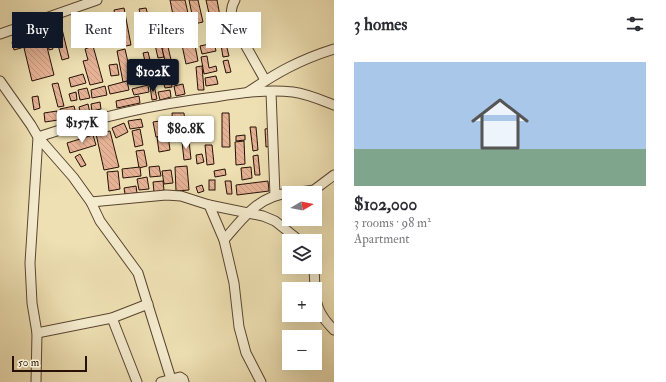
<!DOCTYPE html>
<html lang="en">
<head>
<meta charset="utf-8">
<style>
	body { margin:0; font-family:"IM FELL Double Pica",serif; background:#f2f2f3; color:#2b2b33; height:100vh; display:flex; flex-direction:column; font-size:15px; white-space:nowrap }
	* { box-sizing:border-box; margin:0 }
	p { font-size:13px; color:#7c7c81 }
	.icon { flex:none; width:22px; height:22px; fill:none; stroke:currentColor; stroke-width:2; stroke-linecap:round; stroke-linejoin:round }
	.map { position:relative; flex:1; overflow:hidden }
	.drawer { display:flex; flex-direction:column; background:#fff; width:332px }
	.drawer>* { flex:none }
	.guide { position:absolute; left:12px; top:12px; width:262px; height:36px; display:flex; gap:8px }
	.needle { width:26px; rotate:80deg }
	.fabs { position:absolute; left:282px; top:186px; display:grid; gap:8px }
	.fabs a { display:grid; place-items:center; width:40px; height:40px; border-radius:0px; background:#fff; box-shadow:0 4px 16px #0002; font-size:20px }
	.scale { position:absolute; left:12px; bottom:10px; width:75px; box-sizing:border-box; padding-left:4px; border:2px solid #271005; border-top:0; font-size:11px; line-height:14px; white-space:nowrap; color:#271005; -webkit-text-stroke:3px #f4ebce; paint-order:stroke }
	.price { position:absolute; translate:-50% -34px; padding:0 9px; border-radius:4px; background:#fff; color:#222; font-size:13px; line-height:26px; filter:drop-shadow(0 1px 2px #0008) }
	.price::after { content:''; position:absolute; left:50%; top:24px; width:12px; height:9px; margin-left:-6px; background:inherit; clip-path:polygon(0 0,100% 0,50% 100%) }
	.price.on { background:#111827; color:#fff }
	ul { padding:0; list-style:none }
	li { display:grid; align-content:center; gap:8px; height:212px; padding:0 20px }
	li span { display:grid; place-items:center; height:124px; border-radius:0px; color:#555 }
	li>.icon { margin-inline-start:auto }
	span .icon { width:72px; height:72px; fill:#fffc; stroke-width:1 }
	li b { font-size:17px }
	h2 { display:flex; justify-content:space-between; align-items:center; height:48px; padding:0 20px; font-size:17px }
	.pill { padding:0 14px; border-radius:0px; background:#fff; box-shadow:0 4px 16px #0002; font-size:14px; line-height:36px }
	.pill.on { background:#111827; color:#fff }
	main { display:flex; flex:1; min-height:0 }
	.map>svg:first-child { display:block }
	.building { fill:url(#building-back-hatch); stroke:#271005 }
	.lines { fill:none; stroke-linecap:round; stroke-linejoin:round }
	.minor-casing { stroke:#594430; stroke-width:11 }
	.minor { stroke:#f4ebce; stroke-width:9 }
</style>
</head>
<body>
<main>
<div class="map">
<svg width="334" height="382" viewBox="0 0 334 382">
	<defs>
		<pattern id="building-back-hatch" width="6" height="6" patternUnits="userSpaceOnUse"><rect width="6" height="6" fill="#e5b295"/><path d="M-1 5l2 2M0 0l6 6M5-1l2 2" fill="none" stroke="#c4987f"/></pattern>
	</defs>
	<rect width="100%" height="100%" fill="#eee0b3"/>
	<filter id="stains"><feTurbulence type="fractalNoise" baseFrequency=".005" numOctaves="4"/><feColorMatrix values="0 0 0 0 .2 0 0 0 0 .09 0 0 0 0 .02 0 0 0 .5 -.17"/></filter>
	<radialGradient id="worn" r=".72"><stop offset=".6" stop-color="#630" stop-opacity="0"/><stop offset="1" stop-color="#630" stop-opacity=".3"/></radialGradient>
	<g class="building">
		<polygon points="170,0 185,0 190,22 175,25"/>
		<polygon points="189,0 198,0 203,22 194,24"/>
		<polygon points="206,0 217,0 220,16 210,18"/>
		<polygon points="124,8 131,45 120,47 114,10"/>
		<polygon points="146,8 148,15 141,17 139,9"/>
		<polygon points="222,23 225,38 215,40 212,24"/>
		<polygon points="191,24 198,61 186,64 182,45 173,47 170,33 179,31 178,27"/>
		<polygon points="157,26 164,57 158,58 151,27"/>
		<polygon points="62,29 69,58 62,60 54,30"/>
		<polygon points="87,32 90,44 84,46 81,34"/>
		<polygon points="49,33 53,49 49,50 46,34"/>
		<polygon points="44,35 54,75 32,81 24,48 33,46 31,38"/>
		<polygon points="26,38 28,46 14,50 12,42"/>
		<polygon points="214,43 216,51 202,54 200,46"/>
		<polygon points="226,44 229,56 223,57 221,45"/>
		<polygon points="93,46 103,82 90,85 83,61 88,60 85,49"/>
		<polygon points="168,47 172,64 166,65 162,48"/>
		<polygon points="125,49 132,80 123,82 117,51"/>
		<polygon points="148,52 150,60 145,61 143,53"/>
		<polygon points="207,56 209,68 216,66 217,71 204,74 201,57"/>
		<polygon points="228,60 231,72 226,73 223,61"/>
		<polygon points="117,64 119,75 111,76 109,65"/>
		<polygon points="202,66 204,90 198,90 196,67"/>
		<polygon points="152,68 155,79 149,81 146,70"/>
		<polygon points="169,71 172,87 165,88 161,73"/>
		<polygon points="83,74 86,83 71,87 69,78"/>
		<polygon points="216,76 218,84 206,86 205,78"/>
		<polygon points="127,81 129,90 110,94 108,86"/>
		<polygon points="58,83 64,106 58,107 52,84"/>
		<polygon points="183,84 185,94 176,96 174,86"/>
		<polygon points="148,85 149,92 134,95 132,89"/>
		<polygon points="154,85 157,99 152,100 150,86"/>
		<polygon points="105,86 107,95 92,98 91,90"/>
		<polygon points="87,88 90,98 80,100 78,90"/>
		<polygon points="170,90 171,97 160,100 158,92"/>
		<polygon points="76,92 77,100 71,101 69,94"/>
		<polygon points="38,96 40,108 34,110 32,97"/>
		<polygon points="139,96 140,103 117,108 116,101"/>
		<polygon points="100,102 101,109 92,111 91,104"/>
		<polygon points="88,104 90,113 81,115 79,107"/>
		<polygon points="74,106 76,114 62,118 60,109"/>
		<polygon points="57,111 58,120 45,122 44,113"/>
		<polygon points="172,113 184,113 186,136 174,137"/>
		<polygon points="222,113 229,113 230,147 222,147"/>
		<polygon points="195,117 202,117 203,125 195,125"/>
		<polygon points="141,119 143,127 130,129 128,121"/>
		<polygon points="160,121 163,136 156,137 153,122"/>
		<polygon points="124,123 128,132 116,138 112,128"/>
		<polygon points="250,127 256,127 258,150 253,151"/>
		<polygon points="191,128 197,128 198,140 192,140"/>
		<polygon points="271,128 272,146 266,147 265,129"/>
		<polygon points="140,129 143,145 135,147 132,131"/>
		<polygon points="110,131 119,167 104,170 96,134"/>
		<polygon points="93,135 96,145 70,153 67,143"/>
		<polygon points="168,135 170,150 159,152 157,137"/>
		<polygon points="245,135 245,140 236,141 236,136"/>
		<polygon points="189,141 191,159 184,160 182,142"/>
		<polygon points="244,141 245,164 236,165 235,142"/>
		<polygon points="205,145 212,145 214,164 207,165"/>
		<polygon points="144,150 147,166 139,168 136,151"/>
		<polygon points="80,154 86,165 81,167 75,157"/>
		<polygon points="202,154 204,162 197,164 196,155"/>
		<polygon points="258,155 260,175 255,175 253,156"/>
		<polygon points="159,166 161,176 150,177 149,167"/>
		<polygon points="187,166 189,190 176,191 175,167"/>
		<polygon points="140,167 141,176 123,178 122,169"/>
		<polygon points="251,167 252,178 242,180 241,168"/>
		<polygon points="225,169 226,175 215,177 214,171"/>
		<polygon points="171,170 173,183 164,184 162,171"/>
		<polygon points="118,171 120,189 109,191 107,172"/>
		<polygon points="147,177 149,189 139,190 137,179"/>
		<rect x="209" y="180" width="6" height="10"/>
		<polygon points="163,181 164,190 154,192 153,182"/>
		<polygon points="225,181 231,181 232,194 227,194"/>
		<polygon points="268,181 269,191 237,195 236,185"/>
		<polygon points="202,185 204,191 198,193 196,187"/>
		<polygon points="136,186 137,193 125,194 124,188"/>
	</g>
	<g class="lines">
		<g class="minor-casing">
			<g id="minor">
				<path d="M 235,0 C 230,8 231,14 233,23 L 265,80"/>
				<polyline points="0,34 97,0"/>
				<polyline points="0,81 31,125 38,137 30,263 32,303 37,333 36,382"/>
				<path d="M 248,92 C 278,72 299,60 334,49"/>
				<polyline points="271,92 275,195"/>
				<polyline points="293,193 314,190 334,175"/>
				<polyline points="91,202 166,195 181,196 209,205 263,216 275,221 300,241"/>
				<polyline points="209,205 224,240 234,283 239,327 246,353 261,382"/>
				<path d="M 224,240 C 243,218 258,196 289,193"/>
				<polyline points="314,267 315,289"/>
				<path d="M 315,291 C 316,308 322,318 334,330"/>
				<polyline points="112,318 137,382"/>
				<polyline points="37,333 112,318 148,304"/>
				<path d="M 171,379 L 138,273 L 100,221 L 91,202 L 73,177 L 38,137 C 95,118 154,104 215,97 C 240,93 268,89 293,92 C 308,94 321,100 334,105"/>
				<polyline points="161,382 180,377 183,379 184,382"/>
			</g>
		</g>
		<use href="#minor" class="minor"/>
	</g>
	<rect width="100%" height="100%" filter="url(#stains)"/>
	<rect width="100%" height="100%" fill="url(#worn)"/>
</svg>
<div class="fabs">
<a><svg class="needle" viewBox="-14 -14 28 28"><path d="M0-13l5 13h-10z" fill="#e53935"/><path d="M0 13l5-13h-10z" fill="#7c7c81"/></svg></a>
<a><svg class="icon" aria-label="layers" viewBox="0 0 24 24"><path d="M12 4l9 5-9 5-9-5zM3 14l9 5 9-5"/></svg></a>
<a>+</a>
<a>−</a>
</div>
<div class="scale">50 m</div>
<b class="price on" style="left:153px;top:93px">$102K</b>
<b class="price" style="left:82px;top:144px">$157K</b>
<b class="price" style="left:186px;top:150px">$80.8K</b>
<div class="guide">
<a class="pill on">Buy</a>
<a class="pill">Rent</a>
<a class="pill">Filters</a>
<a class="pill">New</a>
</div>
</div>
<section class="drawer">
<h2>3 homes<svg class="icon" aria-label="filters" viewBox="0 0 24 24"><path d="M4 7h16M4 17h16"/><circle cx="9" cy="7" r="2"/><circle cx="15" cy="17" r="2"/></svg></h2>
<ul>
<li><span style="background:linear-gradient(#a9c7e8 70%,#7fa58c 0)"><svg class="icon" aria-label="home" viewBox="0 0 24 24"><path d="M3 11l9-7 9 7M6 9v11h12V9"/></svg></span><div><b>$102,000</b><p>3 rooms · 98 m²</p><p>Apartment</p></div></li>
</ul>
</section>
</main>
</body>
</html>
